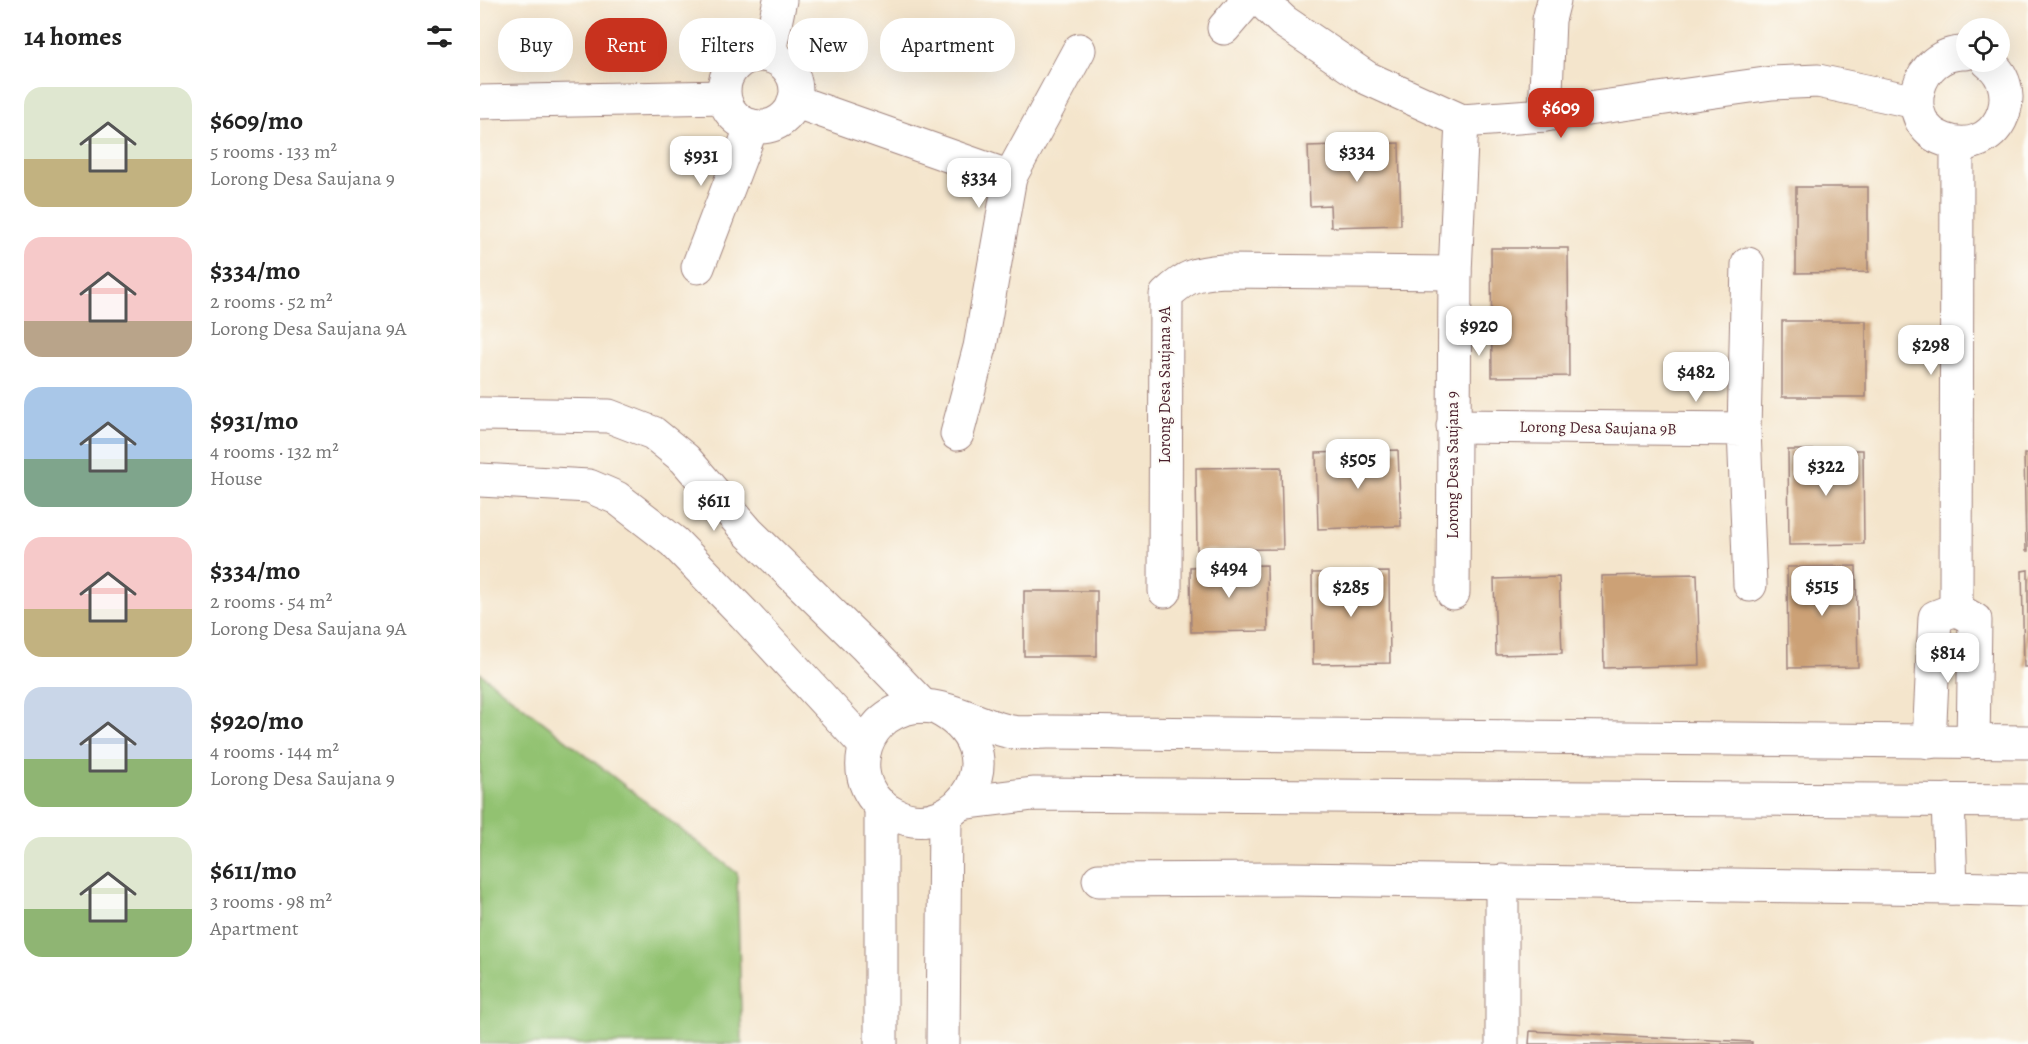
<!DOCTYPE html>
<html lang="en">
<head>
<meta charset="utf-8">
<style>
	body { margin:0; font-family:Alegreya,serif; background:#f6f6f6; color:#222; height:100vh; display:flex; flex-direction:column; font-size:22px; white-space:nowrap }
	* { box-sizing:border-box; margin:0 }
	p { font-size:20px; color:#767676 }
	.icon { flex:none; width:33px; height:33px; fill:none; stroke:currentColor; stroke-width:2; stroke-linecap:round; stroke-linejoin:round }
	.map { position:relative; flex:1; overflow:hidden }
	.drawer { display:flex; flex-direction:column; background:#fff; width:480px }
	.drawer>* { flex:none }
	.guide { position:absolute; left:18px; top:18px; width:570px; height:54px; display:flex; gap:12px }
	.controls { position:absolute; left:1476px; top:18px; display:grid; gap:12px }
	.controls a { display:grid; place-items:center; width:54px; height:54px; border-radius:50%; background:#fff; box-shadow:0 6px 24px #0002; font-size:30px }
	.price { position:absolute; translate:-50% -51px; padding:0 14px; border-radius:12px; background:#fff; color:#222; font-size:20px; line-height:39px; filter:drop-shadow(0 2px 3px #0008) }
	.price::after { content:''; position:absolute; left:50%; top:36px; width:18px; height:14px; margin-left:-9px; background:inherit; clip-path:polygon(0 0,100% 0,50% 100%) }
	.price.on { background:#c8321e; color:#fff }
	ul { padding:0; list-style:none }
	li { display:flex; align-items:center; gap:18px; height:150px; padding:0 24px }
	li span { display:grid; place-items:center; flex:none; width:168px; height:120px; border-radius:18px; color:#555 }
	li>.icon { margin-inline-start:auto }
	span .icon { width:72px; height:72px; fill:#fffc; stroke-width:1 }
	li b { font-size:26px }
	h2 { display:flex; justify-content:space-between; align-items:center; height:72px; padding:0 24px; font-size:26px }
	.pill { padding:0 21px; border-radius:24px; background:#fff; box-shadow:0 6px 24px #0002; font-size:21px; line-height:54px }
	.pill.on { background:#c8321e; color:#fff }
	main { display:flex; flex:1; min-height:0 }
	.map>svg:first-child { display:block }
	.green { fill:#92c271; stroke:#6e704e; stroke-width:1.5 }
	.building { fill:#cca176 }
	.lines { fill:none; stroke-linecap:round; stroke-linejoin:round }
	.minor-casing { stroke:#9f827c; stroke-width:35 }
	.minor { stroke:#fff; stroke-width:33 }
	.labels { text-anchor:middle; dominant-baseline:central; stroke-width:4.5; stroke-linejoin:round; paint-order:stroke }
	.street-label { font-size:16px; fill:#4a1f2b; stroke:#fdfcf7 }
</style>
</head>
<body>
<main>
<section class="drawer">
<h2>14 homes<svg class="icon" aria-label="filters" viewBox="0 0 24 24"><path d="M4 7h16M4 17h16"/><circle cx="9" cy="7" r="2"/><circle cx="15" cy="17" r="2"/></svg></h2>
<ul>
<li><span style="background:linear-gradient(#dfe7d0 60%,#c2b280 0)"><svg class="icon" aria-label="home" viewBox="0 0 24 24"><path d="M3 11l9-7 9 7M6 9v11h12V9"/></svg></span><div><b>$609/mo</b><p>5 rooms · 133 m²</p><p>Lorong Desa Saujana 9</p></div></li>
<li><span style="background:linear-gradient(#f6c9c9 70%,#b9a48a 0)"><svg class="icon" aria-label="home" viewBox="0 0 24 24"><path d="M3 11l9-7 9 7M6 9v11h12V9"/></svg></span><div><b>$334/mo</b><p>2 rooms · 52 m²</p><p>Lorong Desa Saujana 9A</p></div></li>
<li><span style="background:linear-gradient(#a9c7e8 60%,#7fa58c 0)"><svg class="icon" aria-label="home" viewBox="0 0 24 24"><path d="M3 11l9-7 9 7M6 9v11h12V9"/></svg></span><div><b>$931/mo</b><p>4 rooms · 132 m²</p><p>House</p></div></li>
<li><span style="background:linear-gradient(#f6c9c9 60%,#c2b280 0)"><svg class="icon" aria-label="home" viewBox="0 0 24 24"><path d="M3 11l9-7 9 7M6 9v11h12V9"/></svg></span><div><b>$334/mo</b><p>2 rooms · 54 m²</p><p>Lorong Desa Saujana 9A</p></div></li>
<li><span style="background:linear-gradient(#c9d6e8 60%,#8fb573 0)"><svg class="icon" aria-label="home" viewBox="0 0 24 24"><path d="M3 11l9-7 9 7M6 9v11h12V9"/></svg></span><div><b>$920/mo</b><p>4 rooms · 144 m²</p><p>Lorong Desa Saujana 9</p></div></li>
<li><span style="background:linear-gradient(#dfe7d0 60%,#8fb573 0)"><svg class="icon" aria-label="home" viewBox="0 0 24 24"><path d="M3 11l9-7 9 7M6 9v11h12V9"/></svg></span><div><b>$611/mo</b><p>3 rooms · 98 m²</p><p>Apartment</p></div></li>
</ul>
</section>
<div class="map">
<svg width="1548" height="1044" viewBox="0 0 1548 1044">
	<rect width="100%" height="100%" fill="#fdfcf7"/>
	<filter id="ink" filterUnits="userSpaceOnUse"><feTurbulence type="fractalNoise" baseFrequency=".0167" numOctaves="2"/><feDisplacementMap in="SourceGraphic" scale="12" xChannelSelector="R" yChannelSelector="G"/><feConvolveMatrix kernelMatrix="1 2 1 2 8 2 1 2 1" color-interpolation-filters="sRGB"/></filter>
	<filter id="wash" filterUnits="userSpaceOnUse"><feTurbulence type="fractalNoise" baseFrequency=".008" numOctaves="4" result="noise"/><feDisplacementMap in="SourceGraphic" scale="24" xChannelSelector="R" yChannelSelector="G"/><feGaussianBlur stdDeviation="1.35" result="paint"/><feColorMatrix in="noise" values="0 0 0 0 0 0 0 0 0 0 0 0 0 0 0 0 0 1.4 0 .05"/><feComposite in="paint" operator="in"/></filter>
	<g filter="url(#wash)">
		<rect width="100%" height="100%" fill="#f4e5cc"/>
		<polygon class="green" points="0,673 257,873 262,1044 0,1044"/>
		<g id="blocks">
			<g class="building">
				<polygon points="919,143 921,225 851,227 850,205 830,206 828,146"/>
				<polygon points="1316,187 1388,187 1388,272 1316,273"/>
				<polygon points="1011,248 1088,248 1089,376 1012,377"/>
				<rect x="1302" y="321" width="84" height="76"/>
				<polygon points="918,450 921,526 838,529 836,453"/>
				<polygon points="1308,450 1383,450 1384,544 1309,545"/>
				<polygon points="1544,454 1548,454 1548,551 1546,551"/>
				<polygon points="801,467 803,549 717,550 716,468"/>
				<polygon points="787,565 788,631 711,632 710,567"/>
				<polygon points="1376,566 1378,667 1308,668 1307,567"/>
				<polygon points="1548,570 1548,667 1544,667 1542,571"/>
				<polygon points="909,572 910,663 833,664 832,573"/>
				<polygon points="1217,574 1220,665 1124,668 1122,576"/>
				<polygon points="1079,577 1082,653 1016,655 1014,579"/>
				<rect x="544" y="591" width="73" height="65"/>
				<polygon points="1050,1031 1272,1042 1272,1044 1049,1044"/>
			</g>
		</g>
	</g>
	<g filter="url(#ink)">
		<use href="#blocks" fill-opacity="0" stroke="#9f827c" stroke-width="1.5"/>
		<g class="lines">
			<g class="minor-casing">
				<g id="minor">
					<polyline points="781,0 803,21 887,78 982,121 1065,115 1292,83 1338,81 1436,102"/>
					<polyline points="744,28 762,7 764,0"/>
					<path d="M 1486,53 C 1436,50 1416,123 1465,140 C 1516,159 1548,92 1508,62"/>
					<circle cx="280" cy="91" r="36"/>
					<polyline points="288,56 300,0"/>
					<polyline points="314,101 530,177 500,347 477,434"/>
					<polyline points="0,102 244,97"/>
					<polyline points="1065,115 1069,20 1074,0"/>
					<polyline points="530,177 599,50"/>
					<polyline points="218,267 272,126"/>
					<polyline points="0,414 129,416 173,433 205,459 268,532 386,647 443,706"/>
					<polyline points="973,426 1264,429 1270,585"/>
					<polyline points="1264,429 1268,264"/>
					<polyline points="0,480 109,486 137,498 194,542 264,614 385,745"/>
					<path d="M 685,591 L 686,295 C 707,275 717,273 744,271 L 975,273"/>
					<polyline points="973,593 975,273 982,121"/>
					<polyline points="1476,609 1477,144"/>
					<polyline points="1476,609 1495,620 1493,742"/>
					<path d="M 456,708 C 541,750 477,846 414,814 C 363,789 378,715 433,707 C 466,702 499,726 532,732 C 543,734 556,732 568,732 C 592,732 617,732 641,733 C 944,734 1246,740 1548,742"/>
					<polyline points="1449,742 1455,617 1476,609"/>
					<polyline points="1468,800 1471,888 1548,890"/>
					<polyline points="481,803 553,794 1548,801"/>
					<polyline points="619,880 811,879 1471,888"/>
					<polyline points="1022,881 1022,1044"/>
					<polyline points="401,1044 401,805"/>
					<polyline points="463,1044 465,815"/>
				</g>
			</g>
			<use href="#minor" class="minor"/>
		</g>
	</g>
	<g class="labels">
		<g class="street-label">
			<text transform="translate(685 385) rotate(-90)">Lorong Desa Saujana 9A</text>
			<text transform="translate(1118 428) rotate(1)">Lorong Desa Saujana 9B</text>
			<text transform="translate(973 465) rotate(-90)">Lorong Desa Saujana 9</text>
		</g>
	</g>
</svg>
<div class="controls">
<a><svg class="icon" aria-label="locate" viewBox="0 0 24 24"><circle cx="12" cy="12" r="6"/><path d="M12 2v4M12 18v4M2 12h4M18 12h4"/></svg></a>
</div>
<b class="price on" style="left:1081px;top:139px">$609</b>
<b class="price" style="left:877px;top:183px">$334</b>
<b class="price" style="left:221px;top:187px">$931</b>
<b class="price" style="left:499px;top:209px">$334</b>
<b class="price" style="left:999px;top:357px">$920</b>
<b class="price" style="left:1451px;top:376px">$298</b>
<b class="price" style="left:1216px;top:403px">$482</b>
<b class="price" style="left:878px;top:490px">$505</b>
<b class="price" style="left:1346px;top:497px">$322</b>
<b class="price" style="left:234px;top:532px">$611</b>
<b class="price" style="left:749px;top:599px">$494</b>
<b class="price" style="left:1342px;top:617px">$515</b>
<b class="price" style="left:871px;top:618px">$285</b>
<b class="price" style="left:1468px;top:684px">$814</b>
<div class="guide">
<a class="pill">Buy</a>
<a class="pill on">Rent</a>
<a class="pill">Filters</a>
<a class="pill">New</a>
<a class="pill">Apartment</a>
</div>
</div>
</main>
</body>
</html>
